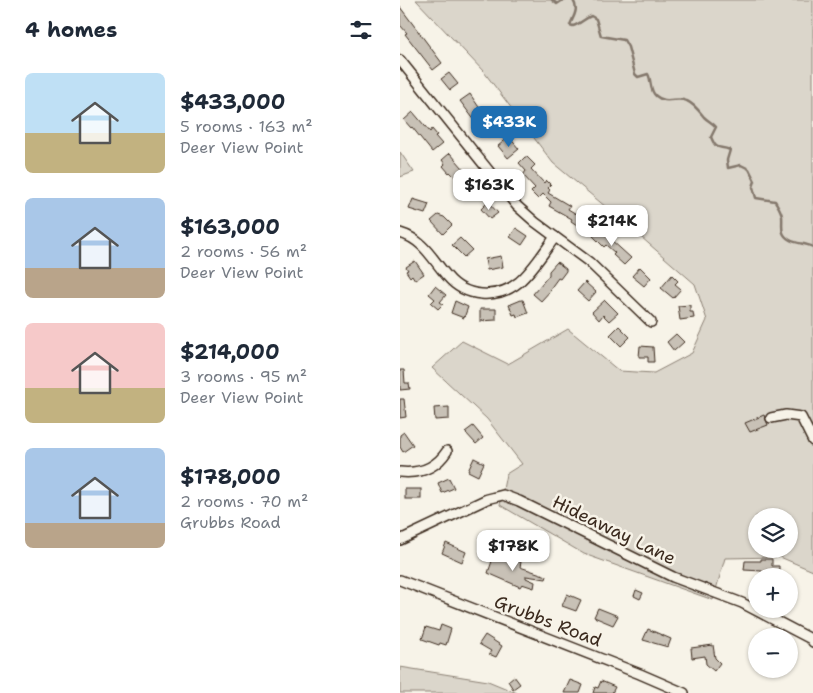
<!DOCTYPE html>
<html lang="en">
<head>
<meta charset="utf-8">
<style>
	body { margin:0; font-family:"Shantell Sans",sans-serif; background:#f2f2f3; color:#1f2937; height:100vh; display:flex; flex-direction:column; font-size:19px; white-space:nowrap }
	* { box-sizing:border-box; margin:0 }
	p { font-size:16px; color:#747a83 }
	.icon { flex:none; width:28px; height:28px; fill:none; stroke:currentColor; stroke-width:2; stroke-linecap:round; stroke-linejoin:round }
	.map { position:relative; flex:1; overflow:hidden }
	.side { display:flex; flex-direction:column; background:#fff; width:400px }
	.side>* { flex:none }
	.controls { position:absolute; left:348px; top:508px; display:grid; gap:10px }
	.controls a { display:grid; place-items:center; width:50px; height:50px; border-radius:50%; background:#fff; box-shadow:0 1px 4px #0004; font-size:25px }
	.price { position:absolute; translate:-50% -42px; padding:0 11px; border-radius:10px; background:#fff; color:#222; font-size:16px; line-height:32px; filter:drop-shadow(0 1px 2px #0008) }
	.price::after { content:''; position:absolute; left:50%; top:30px; width:15px; height:11px; margin-left:-8px; background:inherit; clip-path:polygon(0 0,100% 0,50% 100%) }
	.price.selected { background:#1f6fb2; color:#fff }
	ul { padding:0; list-style:none }
	li { display:flex; align-items:center; gap:15px; height:125px; padding:0 25px }
	li span { display:grid; place-items:center; flex:none; width:140px; height:100px; border-radius:8px; color:#555 }
	li>.icon { margin-inline-start:auto }
	span .icon { width:60px; height:60px; fill:#fffc; stroke-width:1 }
	li b { font-size:21px }
	h2 { display:flex; justify-content:space-between; align-items:center; height:60px; padding:0 25px; font-size:21px }
	main { display:flex; flex:1; min-height:0 }
	.map>svg:first-child { display:block }
	.green { fill:#dbd6cb; stroke:#8b8074; fill-rule:evenodd }
	.lines { fill:none; stroke-linecap:round; stroke-linejoin:round }
	.stream { stroke:#84786c; stroke-width:2.5 }
	.building { fill:#c8c1b6; stroke:#3b2a1e }
	.minor-casing { stroke:#3b2a1e; stroke-width:12 }
	.minor { stroke:#f7f3e8; stroke-width:9 }
	.labels { text-anchor:middle; dominant-baseline:central; stroke-width:5; stroke-linejoin:round; paint-order:stroke }
	.street-label { font-size:18px; fill:#3b2a1e; stroke:#f7f3e8 }
</style>
</head>
<body>
<main>
<section class="side">
<h2>4 homes<svg class="icon" aria-label="filters" viewBox="0 0 24 24"><path d="M4 7h16M4 17h16"/><circle cx="9" cy="7" r="2"/><circle cx="15" cy="17" r="2"/></svg></h2>
<ul>
<li><span style="background:linear-gradient(#bfe0f5 60%,#c2b280 0)"><svg class="icon" aria-label="home" viewBox="0 0 24 24"><path d="M3 11l9-7 9 7M6 9v11h12V9"/></svg></span><div><b>$433,000</b><p>5 rooms · 163 m²</p><p>Deer View Point</p></div></li>
<li><span style="background:linear-gradient(#a9c7e8 70%,#b9a48a 0)"><svg class="icon" aria-label="home" viewBox="0 0 24 24"><path d="M3 11l9-7 9 7M6 9v11h12V9"/></svg></span><div><b>$163,000</b><p>2 rooms · 56 m²</p><p>Deer View Point</p></div></li>
<li><span style="background:linear-gradient(#f6c9c9 65%,#c2b280 0)"><svg class="icon" aria-label="home" viewBox="0 0 24 24"><path d="M3 11l9-7 9 7M6 9v11h12V9"/></svg></span><div><b>$214,000</b><p>3 rooms · 95 m²</p><p>Deer View Point</p></div></li>
<li><span style="background:linear-gradient(#a9c7e8 75%,#b9a48a 0)"><svg class="icon" aria-label="home" viewBox="0 0 24 24"><path d="M3 11l9-7 9 7M6 9v11h12V9"/></svg></span><div><b>$178,000</b><p>2 rooms · 70 m²</p><p>Grubbs Road</p></div></li>
</ul>
</section>
<div class="map">
<svg width="413" height="693" viewBox="0 0 413 693">
	<rect width="100%" height="100%" fill="#f7f3e8"/>
	<filter id="ink" filterUnits="userSpaceOnUse"><feTurbulence type="fractalNoise" baseFrequency=".02" numOctaves="2"/><feDisplacementMap in="SourceGraphic" scale="10" xChannelSelector="R" yChannelSelector="G"/><feConvolveMatrix kernelMatrix="1 2 1 2 8 2 1 2 1" color-interpolation-filters="sRGB"/></filter>
	<g filter="url(#ink)">
		<g class="green">
			<path d="M 16,0 L 413,0 L 413,571 L 380,557 L 325,558 L 313,600 L 184,554 L 100,505 L 106,474 L 122,464 L 87,419 L 32,368 L 62,341 L 108,364 L 168,329 L 219,371 L 254,373 L 292,353 L 307,320 L 295,284 L 218,217 L 153,163 L 84,72 ZM 356,516 L 389,516 L 389,549 L 356,549 Z"/>
			<polygon points="0,152 14,172 0,177"/>
			<polygon points="0,667 88,681 117,693 0,693"/>
		</g>
		<g class="lines">
			<g class="stream">
				<polyline points="152,0 157,4 163,0"/>
				<path d="M 173,0 C 179,10 174,15 170,25 L 173,26 C 180,24 184,19 191,16 L 196,19 L 201,36 L 224,40 L 228,47 L 235,74 L 238,77 L 248,74 C 252,81 249,90 256,96 C 266,105 277,96 287,101 C 294,104 299,111 304,117 C 308,121 313,123 316,127 L 311,137 C 317,152 319,145 330,150 L 327,160 L 328,168 L 341,165 L 349,169 L 355,181 L 353,187 L 356,198 L 375,201 C 378,206 381,210 382,216 C 383,226 379,234 390,240 C 397,244 405,243 413,247"/>
			</g>
		</g>
		<g class="building">
			<polygon points="0,7 42,63 33,70 5,34 7,33 0,25"/>
			<polygon points="49,73 58,84 50,90 41,79"/>
			<polygon points="70,94 91,125 93,123 99,130 88,138 60,101"/>
			<polygon points="13,112 30,132 32,129 37,135 35,136 42,144 32,152 12,127 11,128 4,120"/>
			<polygon points="109,137 119,149 108,158 98,146"/>
			<polygon points="50,153 81,189 72,197 54,176 50,172 49,173 43,166 45,164 42,160"/>
			<polygon points="125,157 127,157 135,165 131,169 144,183 146,180 151,185 148,188 150,190 148,193 170,206 168,209 188,221 183,229 171,221 172,219 149,206 151,202 143,194 138,199 131,192 135,188 123,175 126,171 119,163"/>
			<polygon points="13,199 29,204 25,214 9,209"/>
			<polygon points="88,202 98,213 90,219 81,209"/>
			<polygon points="38,215 44,217 52,225 43,234 31,221"/>
			<polygon points="116,228 128,236 122,245 110,237"/>
			<polygon points="199,229 231,258 224,265 213,255 215,253 206,245 204,247 193,236"/>
			<polygon points="60,238 72,250 64,257 52,245"/>
			<polygon points="101,256 103,267 87,270 85,259"/>
			<polygon points="15,261 24,274 15,280 12,275 10,277 6,271 8,270 6,267"/>
			<polygon points="157,262 166,269 166,271 160,279 158,278 150,289 151,290 141,301 133,294 149,275 149,271"/>
			<polygon points="240,267 251,278 244,286 232,276"/>
			<polygon points="272,275 278,281 275,284 281,289 273,298 261,288"/>
			<polygon points="185,282 196,292 188,301 177,291"/>
			<polygon points="35,286 46,295 40,302 43,304 38,309 31,303 35,299 29,294"/>
			<polygon points="121,300 123,300 128,313 117,317 116,314 113,315 109,305"/>
			<polygon points="205,300 218,313 209,321 203,315 199,320 192,312"/>
			<polygon points="55,301 68,307 64,318 51,313"/>
			<polygon points="290,305 290,312 293,312 294,318 280,320 278,306"/>
			<polygon points="80,309 96,309 96,320 80,321"/>
			<polygon points="219,326 230,337 221,346 210,335"/>
			<polygon points="276,334 284,342 274,351 267,342"/>
			<polygon points="240,346 253,347 254,362 248,362 248,357 239,357"/>
			<polygon points="0,370 4,370 5,383 9,383 10,389 0,390"/>
			<polygon points="0,399 4,399 6,417 0,418"/>
			<polygon points="49,407 49,419 35,420 34,408"/>
			<polygon points="364,415 368,425 350,432 345,423"/>
			<polygon points="73,426 83,438 76,444 65,432"/>
			<polygon points="4,432 13,445 3,452 0,447 0,435"/>
			<polygon points="74,458 84,463 78,476 68,471"/>
			<polygon points="49,478 54,488 42,493 38,483"/>
			<rect x="5" y="489" width="16" height="10"/>
			<polygon points="46,543 66,552 62,562 42,553"/>
			<polygon points="94,555 121,562 120,567 147,576 146,579 126,576 126,578 135,582 134,588 122,584 120,587 88,573"/>
			<polygon points="361,559 372,559 372,566 379,566 379,576 362,576 362,571 344,570 345,561 361,561"/>
			<polygon points="236,590 243,593 240,599 234,596"/>
			<polygon points="167,594 181,600 176,611 162,606"/>
			<polygon points="198,608 218,616 213,625 194,617"/>
			<polygon points="41,625 51,629 46,645 40,643 39,645 22,639 26,627 39,631"/>
			<polygon points="248,629 271,639 268,647 243,640"/>
			<polygon points="85,635 102,646 96,657 89,654 91,651 79,644"/>
			<polygon points="313,645 315,658 320,663 314,671 306,664 305,656 292,658 291,648"/>
			<polygon points="114,676 120,684 113,689 108,681"/>
			<polygon points="170,680 183,685 180,693 164,693"/>
			<polygon points="201,681 215,687 212,693 193,693 195,687 198,688"/>
		</g>
		<g class="lines">
			<g class="minor-casing">
				<g id="minor">
					<polyline points="0,60 117,206 135,222 189,262 251,322"/>
					<path d="M 0,233 C 24,240 32,259 47,276 C 65,298 97,300 119,282 C 133,270 144,252 155,237"/>
					<polyline points="371,418 386,415 401,417 413,441"/>
					<path d="M 0,472 C 19,474 36,468 47,451"/>
					<polyline points="0,540 87,499 103,495 119,501 273,577 342,603 411,639 413,642"/>
					<polyline points="0,580 240,674 284,693"/>
				</g>
			</g>
			<use href="#minor" class="minor"/>
		</g>
	</g>
	<g class="labels">
		<g class="street-label">
			<text transform="translate(214 530) rotate(26)">Hideaway Lane</text>
			<text transform="translate(148 621) rotate(21)">Grubbs Road</text>
		</g>
	</g>
</svg>
<div class="controls">
<a><svg class="icon" aria-label="layers" viewBox="0 0 24 24"><path d="M12 4l9 5-9 5-9-5zM3 14l9 5 9-5"/></svg></a>
<a>+</a>
<a>−</a>
</div>
<b class="price selected" style="left:109px;top:148px">$433K</b>
<b class="price" style="left:89px;top:211px">$163K</b>
<b class="price" style="left:212px;top:247px">$214K</b>
<b class="price" style="left:113px;top:572px">$178K</b>
</div>
</main>
</body>
</html>
